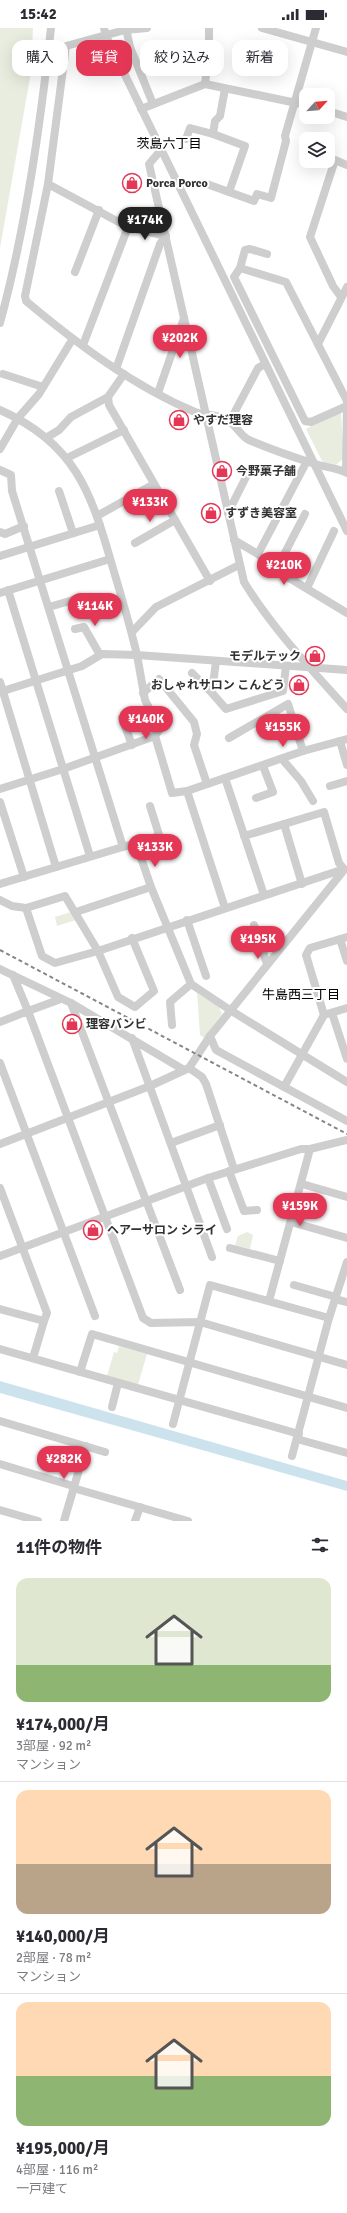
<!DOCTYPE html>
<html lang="ja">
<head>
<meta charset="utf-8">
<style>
	body { margin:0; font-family:Signika,"Noto Sans JP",sans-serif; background:#f7f7f7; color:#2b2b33; height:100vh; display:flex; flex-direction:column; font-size:15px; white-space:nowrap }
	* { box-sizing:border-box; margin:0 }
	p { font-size:13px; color:#7c7c81 }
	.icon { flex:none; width:22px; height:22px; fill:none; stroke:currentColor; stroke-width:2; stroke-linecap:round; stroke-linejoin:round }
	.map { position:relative; height:1493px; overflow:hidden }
	.drawer { display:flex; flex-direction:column; background:#fff; flex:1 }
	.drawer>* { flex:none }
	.banner { position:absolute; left:12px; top:12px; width:323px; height:36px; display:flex; gap:8px }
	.needle { width:26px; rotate:64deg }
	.controls { position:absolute; left:299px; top:60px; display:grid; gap:8px }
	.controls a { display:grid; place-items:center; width:36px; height:36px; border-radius:8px; background:#fff; box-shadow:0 4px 16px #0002; font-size:20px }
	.price { position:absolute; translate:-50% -34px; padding:0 9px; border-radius:14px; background:#e43756; color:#fff; font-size:13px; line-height:26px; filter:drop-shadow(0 1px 2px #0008) }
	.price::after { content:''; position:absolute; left:50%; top:24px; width:12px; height:9px; margin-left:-6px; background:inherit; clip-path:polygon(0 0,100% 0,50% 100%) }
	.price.selected { background:#222; color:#fff }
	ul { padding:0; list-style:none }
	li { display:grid; align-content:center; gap:8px; height:212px; padding:0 16px }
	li+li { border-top:1px solid #e1e1e2 }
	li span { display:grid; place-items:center; height:124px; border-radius:12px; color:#555 }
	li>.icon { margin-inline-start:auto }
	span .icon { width:72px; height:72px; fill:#fffc; stroke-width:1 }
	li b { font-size:17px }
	h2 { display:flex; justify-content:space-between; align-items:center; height:48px; padding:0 16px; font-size:17px }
	.pill { padding:0 14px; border-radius:12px; background:#fff; box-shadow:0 4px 16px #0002; font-size:14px; line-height:36px }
	.pill.selected { background:#e43756; color:#fff }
	.status { display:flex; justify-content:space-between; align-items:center; height:28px; padding:0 20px; background:#fff; direction:ltr }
	.status svg { height:11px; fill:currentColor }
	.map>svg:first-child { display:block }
	.green { fill:#e8eddf }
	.water { fill:#cce3ed }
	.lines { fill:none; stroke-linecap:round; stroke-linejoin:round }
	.minor { stroke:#cecece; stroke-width:8 }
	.rail { stroke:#868686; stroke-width:2; stroke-dasharray:4 3; stroke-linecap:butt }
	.labels { text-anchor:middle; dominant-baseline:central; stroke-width:4; stroke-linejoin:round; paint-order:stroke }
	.poi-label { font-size:12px; font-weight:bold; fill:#313131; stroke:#fff; text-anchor:start }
	.neighbourhood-label { font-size:13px; fill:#000; stroke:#fff }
</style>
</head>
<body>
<div class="status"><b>15:42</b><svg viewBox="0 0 49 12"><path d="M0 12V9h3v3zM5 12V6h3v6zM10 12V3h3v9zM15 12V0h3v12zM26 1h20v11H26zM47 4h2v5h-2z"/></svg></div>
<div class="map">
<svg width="347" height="1493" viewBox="0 0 347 1493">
	<rect width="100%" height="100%" fill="#fff"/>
	<g class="green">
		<polygon points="0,0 33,0 31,44 0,220"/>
		<polygon points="338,384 341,386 344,430 336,437 322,433 306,401"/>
		<polygon points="71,884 76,892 57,898 55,889"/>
		<polygon points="197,965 219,979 222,986 204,1010 200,1007"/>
		<polygon points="247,1204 253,1207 250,1221 235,1217 238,1208"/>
		<polygon points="119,1318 147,1326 138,1357 107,1348 114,1324 117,1325"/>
	</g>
	<polygon class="water" points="0,1353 347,1453 347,1463 0,1365"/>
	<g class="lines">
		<g class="minor">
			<polyline points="104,0 106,8 347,503"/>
			<polyline points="126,0 130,19 153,76"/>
			<path d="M 147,0 L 125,2 L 66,18 L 48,156 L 25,268 L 26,273 C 76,315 133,358 195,384 C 205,388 214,385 227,392 C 236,396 240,408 249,412 C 270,421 293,429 315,436 C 325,439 337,440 347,445"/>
			<polyline points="262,0 347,24"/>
			<polyline points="205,56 209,24 209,0"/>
			<polyline points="225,61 220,88 215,93 213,106 245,118 229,164 254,173 257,166 271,170 286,113 285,108 316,0"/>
			<polyline points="141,81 205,56 306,77"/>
			<polyline points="328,83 347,89"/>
			<polyline points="186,111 190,100 213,106"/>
			<path d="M 161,122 L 149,136 L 244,554 C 272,600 311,641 347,681"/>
			<polyline points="204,155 229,164"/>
			<polyline points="48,156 128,199 166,208 160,216 116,341"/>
			<polyline points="267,226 250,221 245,222 240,240 286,254 347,373"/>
			<polyline points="240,240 234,249 305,393 311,394 347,378"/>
			<polyline points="75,244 99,182"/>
			<polyline points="341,269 333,258 310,209 335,132 347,137"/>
			<path d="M 0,295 C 26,199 40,98 51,0"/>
			<polyline points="318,316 347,259"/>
			<polyline points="83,317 128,199"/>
			<polyline points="3,346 43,359"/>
			<polyline points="124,346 108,369 109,377 210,553"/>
			<polyline points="158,365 184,290"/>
			<path d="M 0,382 C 75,415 91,464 112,537 C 121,567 130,597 137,627 L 347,642"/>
			<polyline points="230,393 258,340 265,336"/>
			<polyline points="46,410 59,402 71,389 108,369"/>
			<polyline points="0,421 18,390 39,366 72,312"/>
			<polyline points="67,430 124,402"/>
			<polyline points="0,442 11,447 12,463 123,819"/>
			<polyline points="346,444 347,375"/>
			<polyline points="59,463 73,505"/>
			<polyline points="228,485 251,439"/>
			<polyline points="97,488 154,456"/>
			<polyline points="0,504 5,506 24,498"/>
			<polyline points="234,512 258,526 276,542 347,585"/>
			<polyline points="135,515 175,492"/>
			<polyline points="258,526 307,433"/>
			<polyline points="0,528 100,497"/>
			<polyline points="276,542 305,486"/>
			<polyline points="307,560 334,503"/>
			<polyline points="8,562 90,828"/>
			<polyline points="0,565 110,531"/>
			<polyline points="49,579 80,570"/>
			<polyline points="75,601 84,599 100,627"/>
			<polyline points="132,604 156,579 239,537"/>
			<polyline points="216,633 212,665 226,681 283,663 286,638"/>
			<polyline points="192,645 212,665"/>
			<polyline points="0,654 56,839"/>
			<polyline points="0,664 82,638 102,626 137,627 145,672 160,701 155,708 172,765 187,763 303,723 347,711"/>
			<polyline points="143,665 159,651 194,694 197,706 194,717 207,756"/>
			<polyline points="122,690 132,717"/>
			<polyline points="229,710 288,676 303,723"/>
			<polyline points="340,713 347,737"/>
			<polyline points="282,731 301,753 313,773"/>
			<polyline points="225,750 264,867"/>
			<polyline points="330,758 347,753"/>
			<polyline points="0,761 63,741 155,708"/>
			<polyline points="187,763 225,880"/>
			<polyline points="256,770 273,764 263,738"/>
			<polyline points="0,774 24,849"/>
			<polyline points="150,778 165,826"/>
			<polyline points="284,796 302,856"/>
			<polyline points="136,815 159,808"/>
			<polyline points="0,856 136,815 151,859 191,956 230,982 347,1054"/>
			<polyline points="0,872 12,878 26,880 42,928 55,935 98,923 344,841 339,835 324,784 244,808"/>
			<polyline points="26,880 65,868 98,923 118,969 135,979 154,963 132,910"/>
			<polyline points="76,884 151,859"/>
			<polyline points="187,892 206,948"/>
			<polyline points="254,897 267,936"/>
			<polyline points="340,911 347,933"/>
			<polyline points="0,941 71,975 184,1042"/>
			<polyline points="13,947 28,983 61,971"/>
			<polyline points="71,975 180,1262"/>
			<polyline points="332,985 347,1031"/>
			<polyline points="327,986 347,980"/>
			<polyline points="0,994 28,983 143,1290 151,1295 200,1294 347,1337"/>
			<polyline points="172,997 170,974 191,956"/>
			<polyline points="210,1008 216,1022 347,1093"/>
			<polyline points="132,1010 212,1229"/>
			<polyline points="0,1035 95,1288"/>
			<polyline points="189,1040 202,1049 206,1056 234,1141"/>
			<polyline points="284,1059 324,987 306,927 310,920 347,909"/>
			<polyline points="171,1115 220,1097"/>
			<polyline points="0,1116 150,1058 189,1040 210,1008 344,842"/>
			<polyline points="229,1143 244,1183 257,1182"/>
			<polyline points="208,1150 227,1201"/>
			<polyline points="302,1156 347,1169"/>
			<polyline points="0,1160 47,1285 44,1293"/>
			<polyline points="291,1194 347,1210"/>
			<polyline points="230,1220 280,1233"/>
			<polyline points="0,1228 208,1150 301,1121 310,1121 347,1112"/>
			<polyline points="294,1257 336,1269"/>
			<polyline points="335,1271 347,1274"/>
			<polyline points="269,1273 310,1121"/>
			<polyline points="0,1281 44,1293 33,1330"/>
			<polyline points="0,1321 299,1406"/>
			<polyline points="80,1344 92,1306 347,1380"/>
			<polyline points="112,1379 118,1355"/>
			<polyline points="0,1393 105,1424"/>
			<polyline points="173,1396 210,1257 329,1290"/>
			<polyline points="297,1411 347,1425"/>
			<polyline points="292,1428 329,1290 347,1234"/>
			<polyline points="0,1436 73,1458"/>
			<polyline points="73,1460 188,1493"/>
			<polyline points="0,1482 38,1493"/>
			<polyline points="64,1493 86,1418"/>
			<polyline points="135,1493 140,1479"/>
		</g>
		<polyline class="rail" points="0,922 347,1106"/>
	</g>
	<defs>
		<g id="shop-ring" transform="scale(1)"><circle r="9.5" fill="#fff" stroke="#e43756" stroke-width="1.5"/><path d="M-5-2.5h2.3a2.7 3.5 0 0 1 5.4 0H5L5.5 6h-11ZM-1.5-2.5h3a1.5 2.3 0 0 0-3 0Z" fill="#e43756"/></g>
	</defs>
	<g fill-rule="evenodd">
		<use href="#shop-ring" x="132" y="155"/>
		<use href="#shop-ring" x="179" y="392"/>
		<use href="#shop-ring" x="222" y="443"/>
		<use href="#shop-ring" x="211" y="485"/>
		<use href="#shop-ring" x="315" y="628"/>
		<use href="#shop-ring" x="299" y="657"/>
		<use href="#shop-ring" x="72" y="996"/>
		<use href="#shop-ring" x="93" y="1202"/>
	</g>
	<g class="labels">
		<g class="poi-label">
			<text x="146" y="155">Porca Porco</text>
			<text x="193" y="392">やすだ理容</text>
			<text x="236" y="443">今野菓子舗</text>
			<text x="225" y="485">すずき美容室</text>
			<text x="301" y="628" text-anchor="end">モデルテック</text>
			<text x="285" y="657" text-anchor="end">おしゃれサロン こんどう</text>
			<text x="86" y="996">理容バンビ</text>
			<text x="107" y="1202">ヘアーサロン シライ</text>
		</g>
		<g class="neighbourhood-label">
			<text x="169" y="116">茨島六丁目</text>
			<text x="301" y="967">牛島西三丁目</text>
		</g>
	</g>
</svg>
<div class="controls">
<a><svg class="needle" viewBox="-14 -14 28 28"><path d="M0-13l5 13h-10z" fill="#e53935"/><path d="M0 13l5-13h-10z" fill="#7c7c81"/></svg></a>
<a><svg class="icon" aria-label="layers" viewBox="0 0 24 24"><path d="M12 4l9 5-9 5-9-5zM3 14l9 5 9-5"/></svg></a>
</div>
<b class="price selected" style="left:145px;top:213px">¥174K</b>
<b class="price" style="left:180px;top:331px">¥202K</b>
<b class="price" style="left:150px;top:495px">¥133K</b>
<b class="price" style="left:284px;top:558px">¥210K</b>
<b class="price" style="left:95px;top:599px">¥114K</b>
<b class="price" style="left:146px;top:712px">¥140K</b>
<b class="price" style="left:283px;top:720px">¥155K</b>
<b class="price" style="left:155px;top:840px">¥133K</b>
<b class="price" style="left:258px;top:932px">¥195K</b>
<b class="price" style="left:300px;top:1199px">¥159K</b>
<b class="price" style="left:64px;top:1452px">¥282K</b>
<div class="banner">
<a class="pill">購入</a>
<a class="pill selected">賃貸</a>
<a class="pill">絞り込み</a>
<a class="pill">新着</a>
</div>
</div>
<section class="drawer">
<h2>11件の物件<svg class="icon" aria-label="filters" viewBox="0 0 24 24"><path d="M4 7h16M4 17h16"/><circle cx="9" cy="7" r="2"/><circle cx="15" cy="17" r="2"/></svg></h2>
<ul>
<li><span style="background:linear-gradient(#dfe7d0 70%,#8fb573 0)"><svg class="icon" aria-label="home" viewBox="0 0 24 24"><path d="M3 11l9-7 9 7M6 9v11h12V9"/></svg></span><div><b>¥174,000/月</b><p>3部屋 · 92 m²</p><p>マンション</p></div></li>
<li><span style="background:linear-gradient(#ffd9b3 60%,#b9a48a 0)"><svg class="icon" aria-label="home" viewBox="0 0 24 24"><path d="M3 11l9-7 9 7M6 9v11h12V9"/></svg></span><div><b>¥140,000/月</b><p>2部屋 · 78 m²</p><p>マンション</p></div></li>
<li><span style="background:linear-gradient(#ffd9b3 60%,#8fb573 0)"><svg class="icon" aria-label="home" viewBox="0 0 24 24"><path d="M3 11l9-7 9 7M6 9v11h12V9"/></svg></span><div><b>¥195,000/月</b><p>4部屋 · 116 m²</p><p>一戸建て</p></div></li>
</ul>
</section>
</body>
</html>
